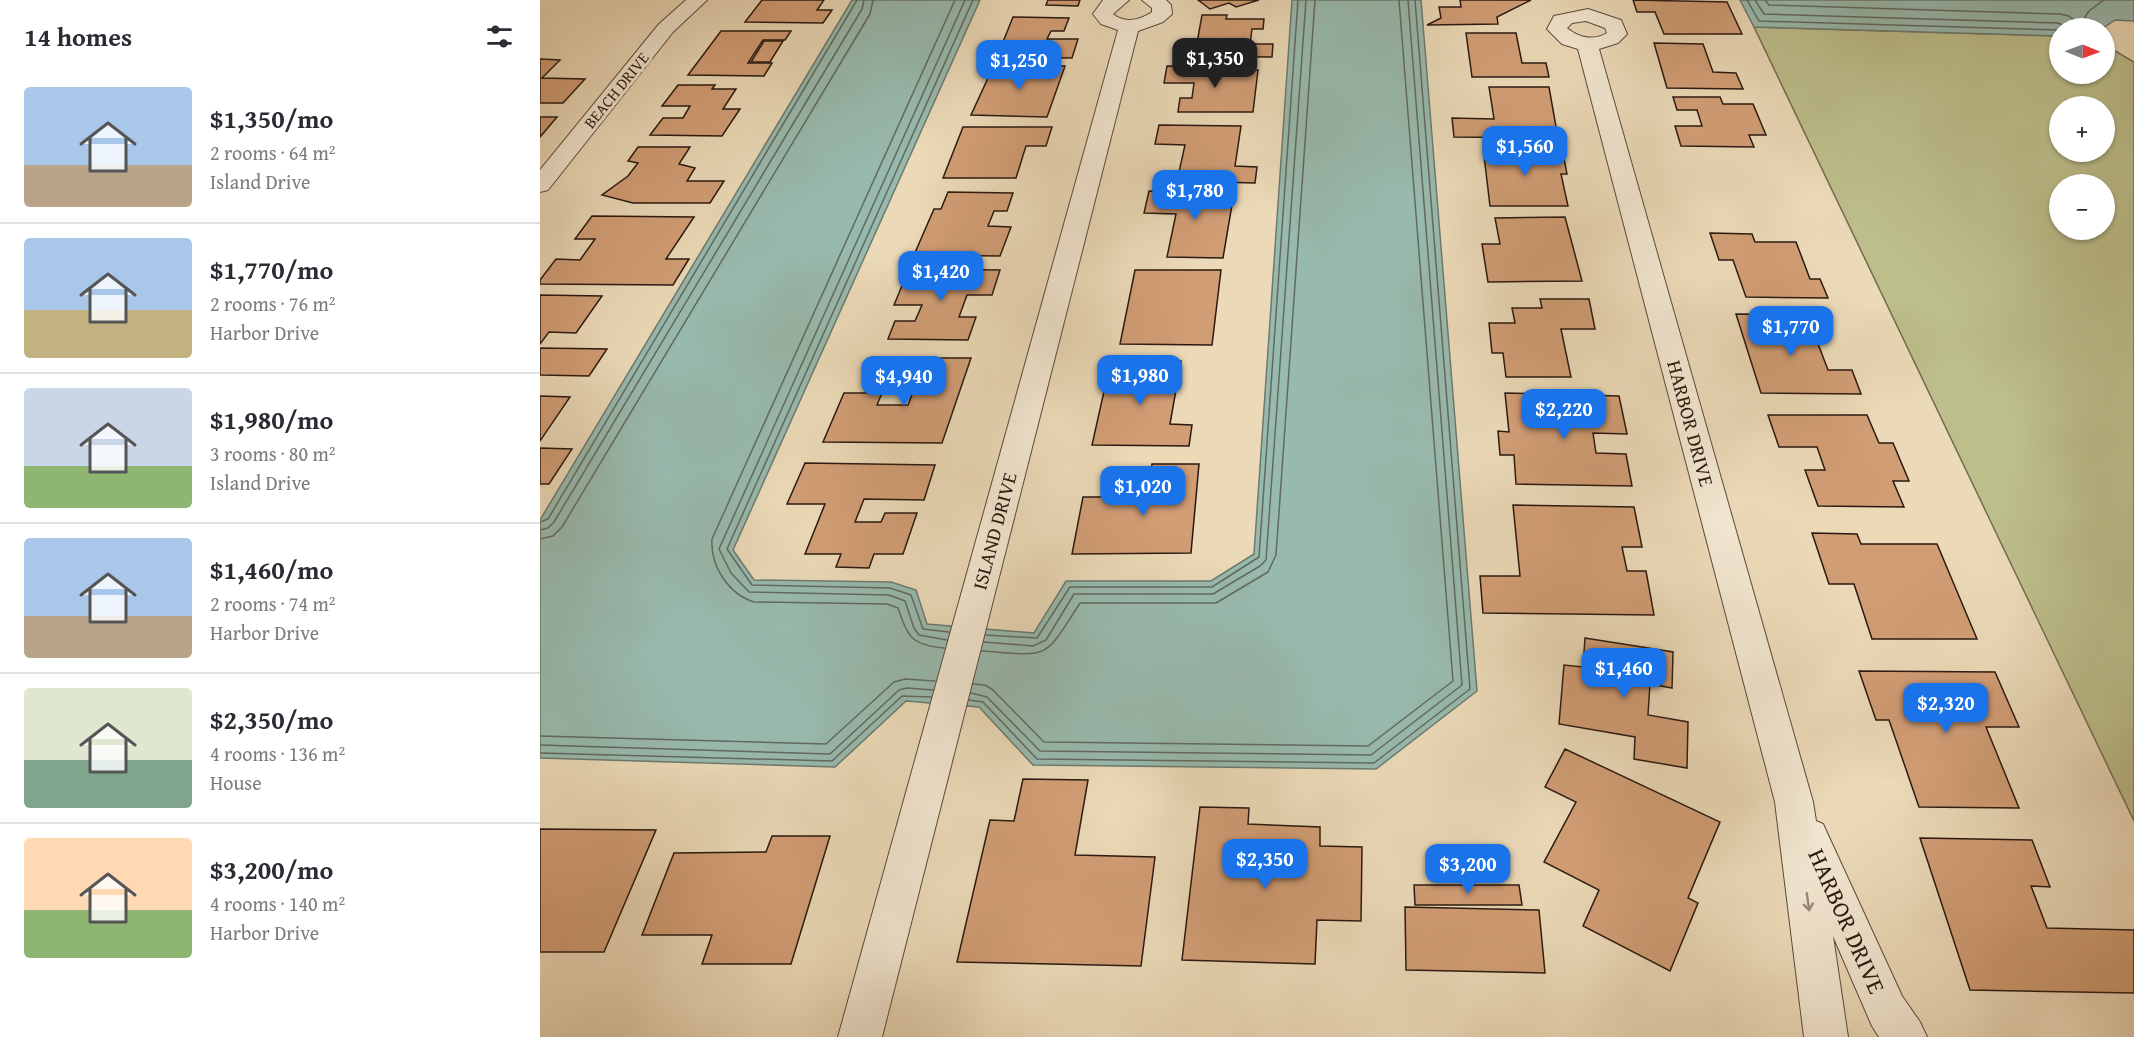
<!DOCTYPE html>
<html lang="en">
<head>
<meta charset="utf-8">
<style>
	body { margin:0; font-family:"Gentium Book Plus",serif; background:#f7f7f7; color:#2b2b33; height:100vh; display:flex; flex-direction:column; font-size:22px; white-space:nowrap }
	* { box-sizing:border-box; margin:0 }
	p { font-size:20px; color:#7c7c81 }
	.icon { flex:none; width:33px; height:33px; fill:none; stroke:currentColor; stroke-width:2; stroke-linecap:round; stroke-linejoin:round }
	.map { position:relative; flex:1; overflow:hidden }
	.details { display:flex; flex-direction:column; background:#fff; width:540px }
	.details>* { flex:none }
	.needle { width:39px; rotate:91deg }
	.controls { position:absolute; left:1509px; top:18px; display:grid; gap:12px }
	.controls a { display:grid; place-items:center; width:66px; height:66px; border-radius:50%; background:#fff; box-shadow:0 2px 4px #0004; font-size:30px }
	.price { position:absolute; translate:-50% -51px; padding:0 14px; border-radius:12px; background:#1a73e8; color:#fff; font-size:20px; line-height:39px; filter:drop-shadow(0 2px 3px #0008) }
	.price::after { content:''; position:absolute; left:50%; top:36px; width:18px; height:14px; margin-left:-9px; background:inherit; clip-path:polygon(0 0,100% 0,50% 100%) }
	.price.current { background:#222; color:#fff }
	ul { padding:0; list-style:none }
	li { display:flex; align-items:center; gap:18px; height:150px; padding:0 24px }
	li+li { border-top:2px solid #e1e1e2 }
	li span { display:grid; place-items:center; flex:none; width:168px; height:120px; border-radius:6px; color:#555 }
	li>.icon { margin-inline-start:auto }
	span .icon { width:72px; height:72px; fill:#fffc; stroke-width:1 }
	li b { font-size:26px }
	h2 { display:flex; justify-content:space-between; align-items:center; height:72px; padding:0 24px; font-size:26px }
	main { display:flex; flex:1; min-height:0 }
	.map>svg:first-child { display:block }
	.green { fill:#bcbe8b; stroke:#736c4e; stroke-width:1.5; fill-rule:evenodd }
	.water { fill:#98baae; stroke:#6c7a6f; stroke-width:1.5 }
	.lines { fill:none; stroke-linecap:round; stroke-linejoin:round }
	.shore { stroke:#616a60; stroke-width:1.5 }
	.building { fill:#d19d75; stroke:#2a1911; stroke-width:1.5 }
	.street-casing { stroke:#5a493a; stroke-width:2 }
	.street { fill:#f2e6d0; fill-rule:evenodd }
	.oneway { stroke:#988a7a }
	.labels { text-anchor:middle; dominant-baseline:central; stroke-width:6; stroke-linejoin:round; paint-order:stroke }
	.far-street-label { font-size:16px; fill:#2a1911; stroke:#f2e6d0 }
	.street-label { font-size:20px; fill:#2a1911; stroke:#f2e6d0 }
	.near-street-label { font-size:24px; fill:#2a1911; stroke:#f2e6d0 }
</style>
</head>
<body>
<main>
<section class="details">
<h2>14 homes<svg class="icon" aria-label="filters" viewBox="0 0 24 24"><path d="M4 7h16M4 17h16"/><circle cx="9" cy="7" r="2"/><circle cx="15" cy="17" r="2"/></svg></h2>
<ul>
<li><span style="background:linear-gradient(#a9c7e8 65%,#b9a48a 0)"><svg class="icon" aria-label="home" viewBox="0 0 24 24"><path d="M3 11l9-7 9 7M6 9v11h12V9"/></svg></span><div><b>$1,350/mo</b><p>2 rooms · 64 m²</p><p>Island Drive</p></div></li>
<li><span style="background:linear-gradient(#a9c7e8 60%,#c2b280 0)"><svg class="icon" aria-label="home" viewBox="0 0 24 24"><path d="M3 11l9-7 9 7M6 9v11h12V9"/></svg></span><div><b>$1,770/mo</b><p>2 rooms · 76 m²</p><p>Harbor Drive</p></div></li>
<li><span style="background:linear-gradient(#c9d6e8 65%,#8fb573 0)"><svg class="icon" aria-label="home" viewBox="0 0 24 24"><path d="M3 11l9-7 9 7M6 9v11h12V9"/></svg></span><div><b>$1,980/mo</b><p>3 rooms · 80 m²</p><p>Island Drive</p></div></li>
<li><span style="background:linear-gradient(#a9c7e8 65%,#b9a48a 0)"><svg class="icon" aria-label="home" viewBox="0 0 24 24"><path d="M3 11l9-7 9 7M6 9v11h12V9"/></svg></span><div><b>$1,460/mo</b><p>2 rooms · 74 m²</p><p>Harbor Drive</p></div></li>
<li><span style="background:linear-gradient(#dfe7d0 60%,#7fa58c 0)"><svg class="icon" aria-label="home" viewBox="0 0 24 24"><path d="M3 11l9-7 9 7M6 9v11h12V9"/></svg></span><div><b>$2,350/mo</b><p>4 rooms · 136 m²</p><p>House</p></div></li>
<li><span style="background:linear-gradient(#ffd9b3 60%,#8fb573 0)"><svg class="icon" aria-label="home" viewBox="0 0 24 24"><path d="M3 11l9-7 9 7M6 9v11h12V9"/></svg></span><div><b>$3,200/mo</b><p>4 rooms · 140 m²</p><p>Harbor Drive</p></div></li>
</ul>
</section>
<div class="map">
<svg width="1594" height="1037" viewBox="0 0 1594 1037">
	<rect width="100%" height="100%" fill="#ebd9b7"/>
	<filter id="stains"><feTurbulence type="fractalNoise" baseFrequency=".00333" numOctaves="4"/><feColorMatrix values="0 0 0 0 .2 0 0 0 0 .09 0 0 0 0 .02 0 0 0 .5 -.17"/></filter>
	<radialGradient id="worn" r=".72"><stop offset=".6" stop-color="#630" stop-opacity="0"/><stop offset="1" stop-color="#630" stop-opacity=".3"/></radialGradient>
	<path class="green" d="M 1214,27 L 1519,36 L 1520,74 L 1564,74 L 1565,45 L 1594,62 L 1594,821 ZM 1520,106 L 1564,106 L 1564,152 L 1520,152 ZM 1520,184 L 1564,184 L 1564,230 L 1520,230 Z"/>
	<g class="water">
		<polygon points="312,0 440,0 193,550 214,580 351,582 376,590 387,624 494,633 526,581 671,581 714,554 752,0 881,0 937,691 836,769 493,765 439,707 366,701 295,767 0,758 0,520"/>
		<polygon points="1200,0 1594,0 1594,21 1575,20 1563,28 1520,28 1519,36 1214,27"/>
	</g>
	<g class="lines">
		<g class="shore">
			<polyline points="1207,0 1219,21 1520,30"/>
			<polyline points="1215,0 1224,14 1518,23 1530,28"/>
			<polyline points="1225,0 1229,5 1520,14 1529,16 1540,25 1549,11 1564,0"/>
			<polyline points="0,522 8,519 317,0"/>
			<polyline points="0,530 8,528 14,522 322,9 324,0"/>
			<polyline points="0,539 13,536 22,527 330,14 333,0"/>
			<polyline points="409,632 383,629 371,595 350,588 212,585 187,549 433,0"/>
			<polyline points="446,635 497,638 530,587 672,587 719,557 758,0"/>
			<polyline points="407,640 379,635 374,628 365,601 349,595 209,592 191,573 179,549 425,0"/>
			<polyline points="444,642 493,646 506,640 534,594 673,594 720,566 726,560 766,0"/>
			<path d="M 404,648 C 371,645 368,637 358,608 L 347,604 L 214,602 C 188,594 170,565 172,539 L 415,0"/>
			<path d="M 442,651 C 510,656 503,661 540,603 L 676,603 L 728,572 L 736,555 L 775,0"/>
			<polyline points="433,684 445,685 453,690 504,742 828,746 913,681 859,0"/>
			<polyline points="431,693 447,697 500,751 831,755 922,685 868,0"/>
			<polyline points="429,700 443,702 497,759 834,763 930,689 875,0"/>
			<polyline points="0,736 286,744 354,682 365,679 395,681"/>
			<polyline points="0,745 290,754 359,690 367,688 393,690"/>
			<polyline points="0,753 292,761 362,696 391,697"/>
		</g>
	</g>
	<g class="building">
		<polygon points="222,0 284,0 277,10 292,10 283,23 205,22"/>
		<polygon points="508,0 540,0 538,6 506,5"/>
		<polygon points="658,0 719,0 696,7 689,3 670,9"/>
		<polygon points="920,0 991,0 957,17 958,24 887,25 901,18 899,7 921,7"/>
		<polygon points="1093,0 1187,2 1202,34 1124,34 1115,12 1097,12"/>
		<polygon points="662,15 687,15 686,19 724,19 723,29 712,29 710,44 733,44 732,57 636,56 638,43 657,43"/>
		<polygon points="473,17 529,18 524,31 511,31 507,39 538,39 532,58 457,57"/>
		<polygon points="181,31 251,31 245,40 223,40 208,63 232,63 224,76 148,75"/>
		<polygon points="926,33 976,33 982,63 1006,63 1009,77 932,77"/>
		<polygon points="224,41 243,41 230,62 211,62"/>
		<polygon points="1114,43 1163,44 1173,72 1196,73 1203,89 1127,88"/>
		<polygon points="0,59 20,60 2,78 45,79 23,103 0,103"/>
		<polygon points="454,65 525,66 507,117 431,115"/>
		<polygon points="627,66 678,67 678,70 718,70 713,112 638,112 640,98 652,98 654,83 624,83"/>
		<polygon points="138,85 175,85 172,89 196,89 183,109 200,109 182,136 110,135 123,118 143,118 150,106 122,106"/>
		<polygon points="949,87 1009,87 1018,138 914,137 912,118 954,119"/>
		<polygon points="1133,97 1180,97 1183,104 1213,104 1226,135 1209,135 1214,147 1141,146 1135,126 1162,126 1157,110 1137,110"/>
		<polygon points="0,117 17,117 0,137"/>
		<polygon points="619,125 701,126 695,166 717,167 715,183 637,181 645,145 615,144"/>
		<polygon points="423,127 512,127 506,146 486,146 476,178 403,178"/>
		<polygon points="98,147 150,147 139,164 155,168 147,181 184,181 170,203 93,203 62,195 88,176 98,163 88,161"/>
		<polygon points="943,147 1022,148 1027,174 1021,174 1028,206 950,206"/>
		<polygon points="609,191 694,193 683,258 627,257 636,214 604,213"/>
		<polygon points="408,192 473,193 467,211 454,211 448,226 471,227 460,256 374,255 394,209 401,209"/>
		<polygon points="52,216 154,217 126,259 149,259 133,285 0,284 0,280 16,259 40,260 55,239 35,239"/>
		<polygon points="1025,217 1042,281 948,282 942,244 960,244 955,218"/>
		<polygon points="1170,233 1212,234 1215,242 1256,242 1270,279 1280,279 1288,298 1206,297 1193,260 1179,260"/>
		<polygon points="369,269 460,270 452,295 427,295 419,317 436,317 428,340 348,339 355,321 375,321 382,305 354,305"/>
		<polygon points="595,270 681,270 672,345 580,344"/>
		<polygon points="0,295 62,296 36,333 9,332 0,344"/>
		<polygon points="1000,299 1049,299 1055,329 1021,329 1031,377 966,377 963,353 952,353 949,323 975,323 972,308 1002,308"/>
		<polygon points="1196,314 1267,315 1288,370 1312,370 1321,394 1221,393"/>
		<polygon points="0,348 67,349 49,376 0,375"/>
		<polygon points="367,358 431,358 402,443 283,442 304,393 342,393 337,405 368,405 379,376 360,376"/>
		<polygon points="571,360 641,361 630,424 652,425 649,446 552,445"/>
		<polygon points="965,393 1079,396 1087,434 1053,433 1056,453 1086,454 1092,486 976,484 974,455 960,455 958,431 969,432"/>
		<polygon points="0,396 30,397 0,441"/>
		<polygon points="1228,415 1327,415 1339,443 1353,443 1369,481 1353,481 1364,507 1278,506 1265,470 1285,470 1277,447 1239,447"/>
		<polygon points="0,448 32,449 9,484 0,484"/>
		<polygon points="265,463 395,465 384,500 324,499 315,522 341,522 345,513 377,513 363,554 334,554 329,568 296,567 301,554 265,554 285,504 247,504"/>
		<polygon points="612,464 659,464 651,553 532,554 543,497 607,497"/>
		<polygon points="973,505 1094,507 1102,547 1082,547 1087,571 1106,571 1114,615 943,613 940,576 980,576"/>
		<polygon points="1272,533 1317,534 1321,544 1397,544 1437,639 1332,639 1314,584 1289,584"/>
		<polygon points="1045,638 1133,652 1132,688 1110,684 1108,715 1148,722 1147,768 1094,759 1095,737 1019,724 1024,665 1043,667"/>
		<polygon points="1319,671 1455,672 1479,727 1446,727 1479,808 1379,807 1349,720 1336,720"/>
		<polygon points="1025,749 1180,822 1148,898 1158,903 1130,971 1043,926 1059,890 1004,862 1036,802 1005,787"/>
		<polygon points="483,779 548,780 535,855 615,857 601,966 417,962 450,820 474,821"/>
		<polygon points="660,807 709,808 708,824 780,827 780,846 822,847 821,921 777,920 775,964 642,960"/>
		<polygon points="0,829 116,830 64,952 0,952"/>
		<polygon points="232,836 290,836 251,964 162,964 172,935 102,935 134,853 226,852"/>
		<polygon points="1380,838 1492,840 1510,887 1491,886 1507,928 1594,930 1594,993 1430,990"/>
		<polygon points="874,885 979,885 982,905 875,905"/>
		<polygon points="865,907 999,910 1005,973 866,970"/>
	</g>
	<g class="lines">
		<g class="street-casing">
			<g id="street">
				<polygon points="146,0 167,0 133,32 8,190 0,192 0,170 119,24"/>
				<path d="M 563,0 L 589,0 L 573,14 C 585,24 600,20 612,12 L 612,8 L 602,0 L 626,0 L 631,5 L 632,14 L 623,22 L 598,31 L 342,1037 L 298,1037 L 578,30 L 561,24 L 553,14 Z"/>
				<path d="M 1048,9 L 1081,20 L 1087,34 L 1078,43 L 1059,49 L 1273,802 L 1276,821 L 1283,824 L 1362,996 L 1380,1022 L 1387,1037 L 1339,1037 L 1332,1026 L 1293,936 L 1308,1037 L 1264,1037 L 1235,802 L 1038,49 L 1022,44 L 1007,29 L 1014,16 ZM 1046,21 L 1065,28 L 1067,33 C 1054,41 1039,38 1027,28 L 1032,23 Z"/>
			</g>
		</g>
		<use href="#street" class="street"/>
	</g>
	<defs><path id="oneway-shaft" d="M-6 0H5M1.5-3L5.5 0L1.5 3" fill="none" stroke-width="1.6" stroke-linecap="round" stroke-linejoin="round" transform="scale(1.5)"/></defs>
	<use class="oneway" href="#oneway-shaft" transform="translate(1268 902) rotate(82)"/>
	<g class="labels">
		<g class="far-street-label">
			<text transform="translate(76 90) rotate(-51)">BEACH DRIVE</text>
		</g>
		<g class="street-label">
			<text transform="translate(1151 423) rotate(75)">HARBOR DRIVE</text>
			<text transform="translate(454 531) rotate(-75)">ISLAND DRIVE</text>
		</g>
		<g class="near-street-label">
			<text transform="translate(1307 921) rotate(66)">HARBOR DRIVE</text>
		</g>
	</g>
	<rect width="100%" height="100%" filter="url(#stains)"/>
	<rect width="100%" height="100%" fill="url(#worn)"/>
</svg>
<div class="controls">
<a><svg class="needle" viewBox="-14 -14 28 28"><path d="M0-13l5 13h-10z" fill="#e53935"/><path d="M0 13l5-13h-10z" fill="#7c7c81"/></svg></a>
<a>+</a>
<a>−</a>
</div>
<b class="price current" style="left:675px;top:89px">$1,350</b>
<b class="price" style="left:479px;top:91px">$1,250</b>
<b class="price" style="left:985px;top:177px">$1,560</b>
<b class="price" style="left:655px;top:221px">$1,780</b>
<b class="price" style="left:401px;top:302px">$1,420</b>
<b class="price" style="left:1251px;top:357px">$1,770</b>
<b class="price" style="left:600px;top:406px">$1,980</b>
<b class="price" style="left:364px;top:407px">$4,940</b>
<b class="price" style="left:1024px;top:440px">$2,220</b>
<b class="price" style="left:603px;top:517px">$1,020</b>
<b class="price" style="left:1084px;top:699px">$1,460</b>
<b class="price" style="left:1406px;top:734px">$2,320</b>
<b class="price" style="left:725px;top:890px">$2,350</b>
<b class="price" style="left:928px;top:895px">$3,200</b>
</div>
</main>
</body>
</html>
